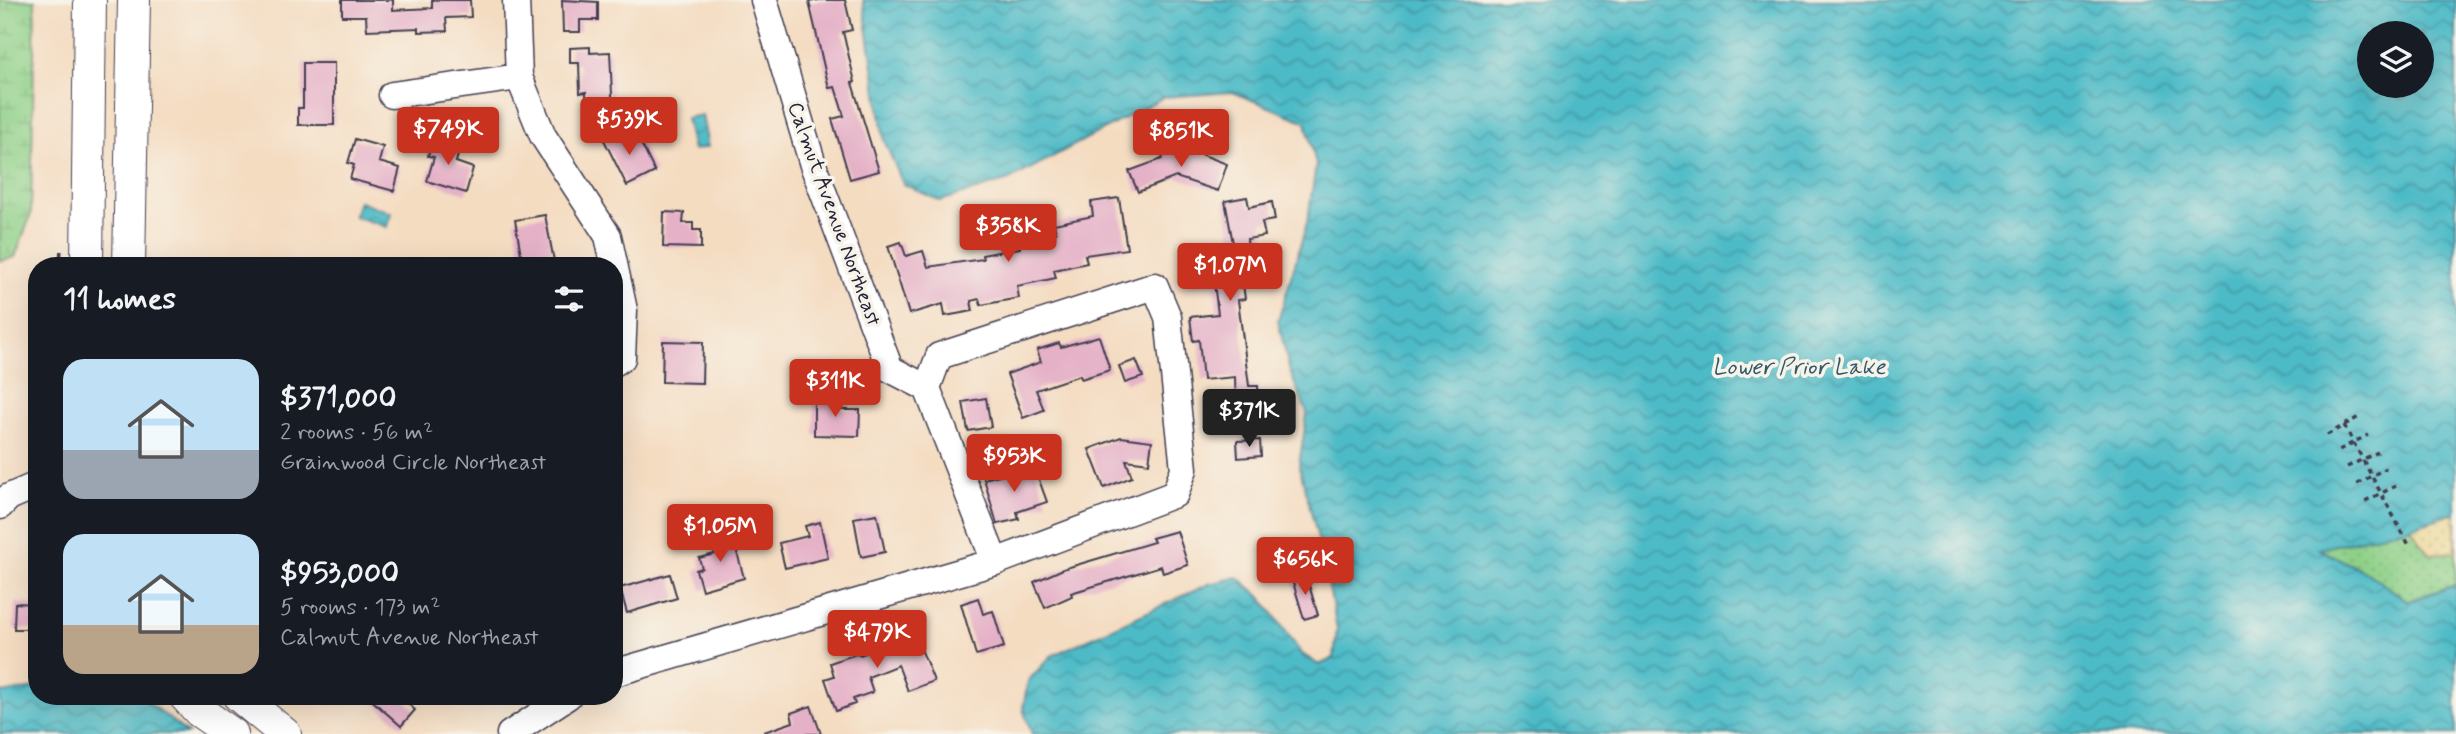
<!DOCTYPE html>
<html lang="en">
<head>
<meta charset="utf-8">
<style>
	body { margin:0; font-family:Mynerve,sans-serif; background:#20242c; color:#f1f3f6; height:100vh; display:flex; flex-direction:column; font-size:26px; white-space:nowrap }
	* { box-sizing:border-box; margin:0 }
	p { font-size:23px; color:#9ea1a6 }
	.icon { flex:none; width:38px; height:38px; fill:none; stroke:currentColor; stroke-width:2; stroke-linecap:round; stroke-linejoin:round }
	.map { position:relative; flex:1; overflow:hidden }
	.side { position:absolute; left:28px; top:257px; width:595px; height:448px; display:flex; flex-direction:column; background:#171b24; border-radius:28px; box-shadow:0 7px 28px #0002 }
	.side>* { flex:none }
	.controls { position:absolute; left:2357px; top:21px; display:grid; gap:14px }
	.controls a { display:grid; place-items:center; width:77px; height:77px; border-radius:50%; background:#171b24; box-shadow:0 7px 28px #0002; font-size:35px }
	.price { position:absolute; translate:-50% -60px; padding:0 16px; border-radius:7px; background:#c8321e; color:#fff; font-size:23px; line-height:46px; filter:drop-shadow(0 2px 4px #0008) }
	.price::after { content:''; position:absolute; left:50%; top:42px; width:21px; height:16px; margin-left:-10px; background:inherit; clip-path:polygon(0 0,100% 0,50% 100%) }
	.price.active { background:#222; color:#fff }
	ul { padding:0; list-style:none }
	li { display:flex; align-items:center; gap:21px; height:175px; padding:0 35px }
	li span { display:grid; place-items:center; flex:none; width:196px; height:140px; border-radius:21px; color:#555 }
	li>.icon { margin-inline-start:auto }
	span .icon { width:84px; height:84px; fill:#fffc; stroke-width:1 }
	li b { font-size:30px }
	h2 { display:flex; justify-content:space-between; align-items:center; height:84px; padding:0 35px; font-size:30px }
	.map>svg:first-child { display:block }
	.grass { fill:url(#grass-dots); stroke:#587962; stroke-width:2 }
	.wetland { fill:url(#wetland-marsh); stroke:#587962; stroke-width:2 }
	.sand { fill:url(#sand-dots); stroke:#887e6c; stroke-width:2 }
	.water { fill:url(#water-waves); stroke:#386e81; stroke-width:2; fill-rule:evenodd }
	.building { fill:#e5b1c7 }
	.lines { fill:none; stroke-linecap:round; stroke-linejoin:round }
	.minor-casing { stroke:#423e4f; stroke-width:29 }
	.major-casing { stroke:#423e4f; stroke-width:34 }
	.path { stroke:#423e4f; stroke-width:3.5; stroke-dasharray:5 5; stroke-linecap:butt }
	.minor { stroke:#fff; stroke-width:26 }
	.major { stroke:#fff; stroke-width:32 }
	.labels { text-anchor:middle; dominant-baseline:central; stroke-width:7; stroke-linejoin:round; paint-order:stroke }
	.street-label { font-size:21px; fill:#22223b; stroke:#f7f3e8 }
	.water-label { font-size:23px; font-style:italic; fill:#31586c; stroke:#f7f3e8 }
</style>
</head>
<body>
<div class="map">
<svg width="2456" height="734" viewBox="0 0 2456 734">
	<defs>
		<pattern id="grass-dots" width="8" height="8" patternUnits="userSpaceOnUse" patternTransform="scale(1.75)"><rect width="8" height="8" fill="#8ed088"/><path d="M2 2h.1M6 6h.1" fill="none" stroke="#7ab276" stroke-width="1.8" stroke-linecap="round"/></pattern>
		<pattern id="wetland-marsh" width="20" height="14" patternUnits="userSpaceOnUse" patternTransform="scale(1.75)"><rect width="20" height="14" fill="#8ed088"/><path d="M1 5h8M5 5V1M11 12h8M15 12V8" fill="none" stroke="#7ab276"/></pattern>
		<pattern id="sand-dots" width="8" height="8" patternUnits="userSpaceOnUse" patternTransform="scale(1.75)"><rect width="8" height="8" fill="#eeda9e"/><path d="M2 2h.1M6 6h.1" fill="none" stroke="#ccbb89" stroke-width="1.8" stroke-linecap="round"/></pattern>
		<pattern id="water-waves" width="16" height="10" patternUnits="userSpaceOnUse" patternTransform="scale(1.75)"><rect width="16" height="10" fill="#4dbbc7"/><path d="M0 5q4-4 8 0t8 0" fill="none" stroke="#4098a3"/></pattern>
	</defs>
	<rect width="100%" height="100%" fill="#f7f3e8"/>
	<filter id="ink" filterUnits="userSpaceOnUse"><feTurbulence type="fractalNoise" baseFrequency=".0143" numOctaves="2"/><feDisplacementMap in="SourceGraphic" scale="14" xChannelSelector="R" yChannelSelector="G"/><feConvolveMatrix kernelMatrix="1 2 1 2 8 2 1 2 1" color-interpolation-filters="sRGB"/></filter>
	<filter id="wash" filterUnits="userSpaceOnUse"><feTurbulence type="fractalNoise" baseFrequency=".00686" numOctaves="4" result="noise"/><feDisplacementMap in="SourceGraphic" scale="28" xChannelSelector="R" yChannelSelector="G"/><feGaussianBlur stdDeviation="1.57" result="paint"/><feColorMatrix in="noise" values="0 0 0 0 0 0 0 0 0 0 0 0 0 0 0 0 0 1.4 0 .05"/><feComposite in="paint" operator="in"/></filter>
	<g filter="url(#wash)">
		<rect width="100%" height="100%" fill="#f4dcc1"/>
		<polygon class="grass" points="2456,513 2456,585 2408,601 2364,571 2318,549 2411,527"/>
		<polygon class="wetland" points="0,0 35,0 31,214 15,257 0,261"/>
		<polygon class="sand" points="2456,513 2456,552 2429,554 2411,527"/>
		<g class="water">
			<path d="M 863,0 L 2456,0 L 2456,513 L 2411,527 L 2319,549 L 2364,571 L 2408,601 L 2456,585 L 2456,734 L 1032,734 L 1023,709 L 1028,681 L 1051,656 L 1209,584 L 1238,577 L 1262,598 L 1301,653 L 1319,665 L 1334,658 L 1337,629 L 1324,562 L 1299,465 L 1307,413 L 1290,372 L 1278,321 L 1308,219 L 1316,165 L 1306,122 L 1232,92 L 1164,97 L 1009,180 L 940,201 L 903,184 L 884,140 ZM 2370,33 L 2422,33 L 2422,86 L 2370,86 Z"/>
			<polygon points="702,115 708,147 693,150 686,118"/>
			<polygon points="359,201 392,213 387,227 354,216"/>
			<polygon points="37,688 37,696 142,697 188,734 0,734 0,693"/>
		</g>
		<g id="blocks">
			<g class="building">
				<polygon points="342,0 393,0 393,10 432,8 432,0 470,0 471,17 446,18 447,31 419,32 419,28 367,30 366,16 342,16"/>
				<polygon points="562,0 598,2 598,20 580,20 580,32 563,32"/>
				<polygon points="819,0 845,0 852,30 843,32 855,82 852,83 879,171 850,179 832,119 844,116 835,87 829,88 809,2"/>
				<polygon points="590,47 590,53 610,52 613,115 587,116 586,92 580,93 579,63 570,63 570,48"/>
				<polygon points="303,63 334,63 334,125 298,125 298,108 303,108"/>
				<polygon points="618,130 623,139 636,133 655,172 627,186 603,138"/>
				<polygon points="355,139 383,147 379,162 400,168 394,191 350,179 354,165 348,163"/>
				<polygon points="432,139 460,147 456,162 473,168 466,193 427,181 434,157 428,156"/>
				<polygon points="1190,143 1199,146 1203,155 1227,164 1218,191 1176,177 1138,192 1129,171 1162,159 1166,148"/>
				<polygon points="1247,197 1249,207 1272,202 1275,220 1262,222 1265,236 1247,239 1252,283 1243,284 1245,299 1238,300 1249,386 1258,386 1259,408 1236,409 1235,377 1203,380 1199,340 1193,341 1190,317 1218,314 1214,283 1192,286 1189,265 1236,259 1225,201"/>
				<polygon points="1119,198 1127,249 1085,255 1087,263 1054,270 1056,278 1017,286 1019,298 981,305 979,299 971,301 973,311 945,316 943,304 909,314 888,246 901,242 906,256 923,251 928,267 983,259 982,255 1020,248 1019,240 1056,233 1054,224 1093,216 1091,202"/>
				<polygon points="664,212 684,213 683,223 693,223 693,230 701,230 701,248 663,247"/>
				<polygon points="545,215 555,266 523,266 515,220"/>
				<polygon points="1099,336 1110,370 1081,379 1080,375 1036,390 1044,410 1023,418 1007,374 1041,362 1037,350 1059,343 1061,347"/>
				<polygon points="663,341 703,342 702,383 662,382"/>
				<polygon points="1136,360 1143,377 1125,383 1119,366"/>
				<polygon points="986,398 991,427 968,431 963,402"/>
				<polygon points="814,400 841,400 841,410 860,410 859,436 814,435"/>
				<polygon points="1121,437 1152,441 1149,463 1126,460 1132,477 1104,488 1089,449"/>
				<polygon points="1260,440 1261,456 1238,458 1237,441"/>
				<polygon points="1034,466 1047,502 1017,512 1019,519 997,524 984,479 1007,473 1007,476"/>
				<polygon points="877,514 885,552 861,557 854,518"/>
				<polygon points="820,522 828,558 785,568 779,543 808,536 805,526"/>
				<polygon points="1177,531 1188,565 1163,573 1161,566 1071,593 1072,596 1045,608 1034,582 1063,569 1154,542 1152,538"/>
				<polygon points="732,534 744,578 702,590 696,570 702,568 699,558 715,554 711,539"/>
				<polygon points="670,574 677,598 627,613 620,588"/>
				<polygon points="1306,575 1318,615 1304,619 1292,579"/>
				<polygon points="978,598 983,614 993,611 1004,647 976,655 961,604"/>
				<polygon points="15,603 37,604 37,629 14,629"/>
				<polygon points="915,634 934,681 908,691 898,665 868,677 873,692 853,699 855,704 836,711 825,679 834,676 830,663 859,653 860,655"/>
				<polygon points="367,696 400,696 415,710 401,726"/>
				<polygon points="811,706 821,734 764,734 764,732 793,722 791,713"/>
			</g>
		</g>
	</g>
	<g filter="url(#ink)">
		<use href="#blocks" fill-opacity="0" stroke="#423e4f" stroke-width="2"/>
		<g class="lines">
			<g class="minor-casing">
				<g id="minor">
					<polyline points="516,0 519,77 543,136 608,236 624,310 622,358 614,363"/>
					<polyline points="764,0 813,165 890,369 927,388 995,562"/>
					<polyline points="392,95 519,77"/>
					<polyline points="0,506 9,497 37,485"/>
					<polyline points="614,673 995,562 1175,494 1184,469 1168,317 1155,286 939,356 927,388"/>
					<polyline points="510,734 568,696"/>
				</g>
			</g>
			<g class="major-casing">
				<g id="major">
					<polyline points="87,266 90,0"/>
					<polyline points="129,266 134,0"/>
					<polyline points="185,696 199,711 232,734"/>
					<polyline points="239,696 285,734"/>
				</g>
			</g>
			<g class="path">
				<polyline points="60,266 61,247"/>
				<polyline points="2344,425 2409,545"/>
				<polyline points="2327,435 2359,417"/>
				<polyline points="2339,450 2368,435"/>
				<polyline points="2347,467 2378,452"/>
				<polyline points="2357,484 2386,468"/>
				<polyline points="2365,501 2396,486"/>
			</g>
			<use href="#minor" class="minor"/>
			<use href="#major" class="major"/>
		</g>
	</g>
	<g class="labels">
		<g class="street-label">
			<text transform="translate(834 214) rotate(70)">Calmut Avenue Northeast</text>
		</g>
		<g class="water-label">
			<text x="1799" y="368">Lower Prior Lake</text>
		</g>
	</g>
</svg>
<div class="controls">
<a><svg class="icon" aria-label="layers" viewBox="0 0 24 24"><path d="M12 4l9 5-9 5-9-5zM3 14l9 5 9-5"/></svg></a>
</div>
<b class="price" style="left:629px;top:157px">$539K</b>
<b class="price" style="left:448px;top:167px">$749K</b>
<b class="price" style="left:1181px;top:169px">$851K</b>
<b class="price" style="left:1008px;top:264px">$358K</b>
<b class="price" style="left:1230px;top:303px">$1.07M</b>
<b class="price" style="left:835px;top:419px">$311K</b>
<b class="price active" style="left:1249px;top:449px">$371K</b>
<b class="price" style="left:1014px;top:494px">$953K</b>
<b class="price" style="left:720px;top:564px">$1.05M</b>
<b class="price" style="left:1305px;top:597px">$656K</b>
<b class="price" style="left:877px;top:670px">$479K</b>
<section class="side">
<h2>11 homes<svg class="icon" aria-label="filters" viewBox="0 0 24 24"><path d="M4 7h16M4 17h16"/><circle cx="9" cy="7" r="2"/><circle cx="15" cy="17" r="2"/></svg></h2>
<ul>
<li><span style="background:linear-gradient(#bfe0f5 65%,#9aa5b1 0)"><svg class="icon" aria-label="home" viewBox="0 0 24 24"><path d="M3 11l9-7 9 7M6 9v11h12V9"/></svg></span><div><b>$371,000</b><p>2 rooms · 56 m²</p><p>Grainwood Circle Northeast</p></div></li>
<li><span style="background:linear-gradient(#bfe0f5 65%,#b9a48a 0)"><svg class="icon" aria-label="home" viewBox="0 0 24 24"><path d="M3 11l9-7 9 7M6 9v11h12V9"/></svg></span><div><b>$953,000</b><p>5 rooms · 173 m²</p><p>Calmut Avenue Northeast</p></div></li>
</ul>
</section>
</div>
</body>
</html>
